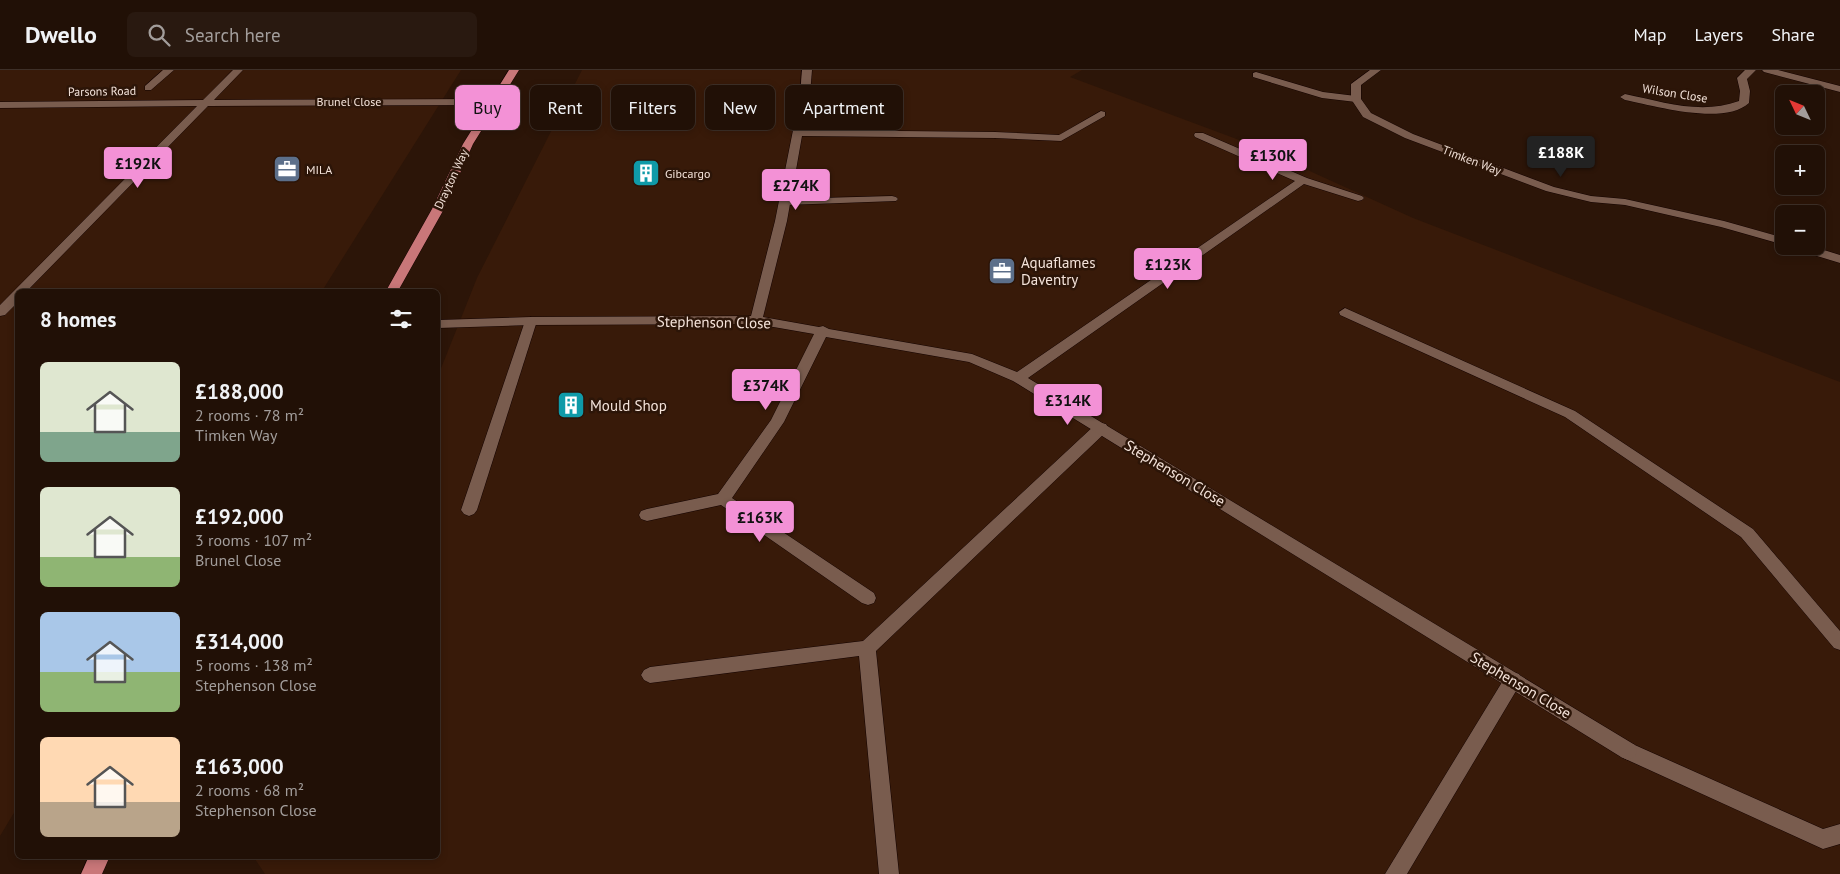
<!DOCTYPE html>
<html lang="en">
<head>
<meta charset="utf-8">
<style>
	body { margin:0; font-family:"PT Sans",sans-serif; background:#291910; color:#f1f3f6; height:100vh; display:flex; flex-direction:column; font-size:19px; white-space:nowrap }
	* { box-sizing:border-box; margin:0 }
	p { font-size:16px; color:#a29d9b }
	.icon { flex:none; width:28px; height:28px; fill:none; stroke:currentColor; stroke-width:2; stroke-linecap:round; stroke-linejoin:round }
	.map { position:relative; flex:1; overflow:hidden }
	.drawer { position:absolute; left:15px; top:219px; width:425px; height:570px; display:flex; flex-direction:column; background:#211006; border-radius:8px; box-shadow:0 2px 8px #0003,0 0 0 1px #3e3028 }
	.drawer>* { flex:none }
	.top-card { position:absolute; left:455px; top:15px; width:475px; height:45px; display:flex; gap:10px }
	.needle { width:32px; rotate:313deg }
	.controls { position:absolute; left:1775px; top:15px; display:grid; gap:10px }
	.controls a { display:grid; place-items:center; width:50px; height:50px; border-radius:8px; background:#211006; box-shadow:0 2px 8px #0003,0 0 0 1px #3e3028; font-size:25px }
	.price { position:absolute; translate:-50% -42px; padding:0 11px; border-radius:5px; background:#f391d6; color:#111; font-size:16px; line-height:32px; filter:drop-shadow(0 1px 2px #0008) }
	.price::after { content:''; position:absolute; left:50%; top:30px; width:15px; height:11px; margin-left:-8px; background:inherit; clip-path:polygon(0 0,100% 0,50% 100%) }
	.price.on { background:#222; color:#fff }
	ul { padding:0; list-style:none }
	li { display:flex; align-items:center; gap:15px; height:125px; padding:0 25px }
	li span { display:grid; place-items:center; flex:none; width:140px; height:100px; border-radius:8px; color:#555 }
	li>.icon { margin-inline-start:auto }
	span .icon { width:60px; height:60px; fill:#fffc; stroke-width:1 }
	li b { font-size:21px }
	h2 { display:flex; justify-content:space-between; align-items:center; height:60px; padding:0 25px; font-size:21px }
	.tag { padding:0 18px; border-radius:8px; background:#211006; box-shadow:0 2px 8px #0003,0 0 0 1px #3e3028; font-size:18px; line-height:45px }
	.tag.on { background:#f391d6; color:#111 }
	header { display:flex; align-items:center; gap:30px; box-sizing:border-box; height:70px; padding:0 25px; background:#211006; border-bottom:1px solid #3e3028 }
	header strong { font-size:24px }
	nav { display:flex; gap:28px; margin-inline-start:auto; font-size:18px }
	.search { width:350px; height:45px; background:#291910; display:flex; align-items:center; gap:12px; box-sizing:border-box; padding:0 18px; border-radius:8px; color:#a29d9b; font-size:19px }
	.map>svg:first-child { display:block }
	.built { fill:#381a09 }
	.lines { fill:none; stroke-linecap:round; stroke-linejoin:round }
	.lane-casing { stroke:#130200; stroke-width:1 }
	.street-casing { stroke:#130200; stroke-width:1 }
	.primary-casing { stroke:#130200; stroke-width:1 }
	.lane { fill:#795c4e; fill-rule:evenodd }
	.street { fill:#795c4e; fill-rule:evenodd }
	.primary { fill:#c97779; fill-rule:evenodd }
	.labels { text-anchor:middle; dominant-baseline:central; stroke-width:5; stroke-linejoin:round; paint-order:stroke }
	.far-street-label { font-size:12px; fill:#f4e3da; stroke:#2c1508 }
	.far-poi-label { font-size:12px; fill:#f4e3da; stroke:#2c1508; text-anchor:start }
	.poi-label { font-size:15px; fill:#f4e3da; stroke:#2c1508; text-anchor:start }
	.street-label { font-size:15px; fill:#f4e3da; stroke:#2c1508 }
</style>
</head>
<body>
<header>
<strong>Dwello</strong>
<div class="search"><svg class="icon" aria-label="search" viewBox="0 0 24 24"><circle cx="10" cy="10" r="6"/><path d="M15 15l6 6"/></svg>Search here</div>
<nav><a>Map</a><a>Layers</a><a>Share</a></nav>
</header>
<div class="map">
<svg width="1840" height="804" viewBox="0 0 1840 804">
	<rect width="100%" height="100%" fill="#2c1508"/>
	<g class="built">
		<polygon points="0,0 461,0 322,221 18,221 18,736 0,766"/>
		<polygon points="582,0 1082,0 1070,7 1250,74 1413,148 1840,312 1840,804 265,804 253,786 438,786 438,306 477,208"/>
	</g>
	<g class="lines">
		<g class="lane-casing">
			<g id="lane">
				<polygon points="163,0 174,0 151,20 145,20 145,16"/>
				<polygon points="802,0 812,0 810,25 805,28 800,25"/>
				<polygon points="1256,2 1323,22 1356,26 1361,29 1356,32 1322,28 1253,7 1253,3"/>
				<polygon points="1101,41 1105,42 1105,46 1061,71 995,68 990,65 995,62 1059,65"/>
				<polygon points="892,126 896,127 898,129 896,131 785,135 779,132 785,129"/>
				<polygon points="1345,238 1575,341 1753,459 1840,561 1840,580 1834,578 1741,467 1565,347 1340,245 1339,242"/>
				<polygon points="531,247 537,251 477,440 474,444 469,446 464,444 461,440 525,251"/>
				<polygon points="1101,353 1106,354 1108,358 1106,362 876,581 899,804 879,804 859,586 650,613 644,610 641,605 644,600 650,597 863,571 1096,354"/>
				<polygon points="1513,602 1519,604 1522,610 1519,616 1407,804 1385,804 1507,604"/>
				<polygon points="1628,672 1823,759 1840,754 1840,774 1823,779 1621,687 1619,681 1621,675"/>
			</g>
		</g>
		<g class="street-casing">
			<g id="street">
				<polygon points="233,0 243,0 214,30 493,29 498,32 493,35 208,36 27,221 18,221 18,232 5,245 0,246 0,235 197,36 0,38 0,32 203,30"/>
				<polygon points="1370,0 1381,0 1361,15 1361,29 1371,43 1413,64 1554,117 1591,126 1625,129 1724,151 1784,168 1784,175 1721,157 1625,135 1591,132 1546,121 1405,68 1363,47 1351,29 1351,14"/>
				<path d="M 1745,0 L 1756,0 L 1747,9 L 1750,21 L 1749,33 C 1724,56 1655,36 1625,30 L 1620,27 L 1625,24 C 1664,32 1701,45 1739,31 L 1740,21 L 1737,8 Z"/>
				<polygon points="1762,0 1778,0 1840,16 1840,22 1764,2"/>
				<polygon points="805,22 810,25 803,60 995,62 1000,65 995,68 802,66 787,151 763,247 819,257 823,256 829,259 972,284 1017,302 1295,111 1195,67 1194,65 1195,63 1203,63 1307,108 1362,126 1364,128 1362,130 1358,131 1304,114 1028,308 1635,675 1637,681 1635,687 1628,690 1621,687 1013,311 969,292 826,267 784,352 732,428 874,523 876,528 874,533 868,535 862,533 721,435 647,451 641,449 639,445 641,441 647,439 718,424 771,350 814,264 756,254 531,255 438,258 438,250 531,247 751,246 775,151 800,25"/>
				<polygon points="1792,176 1811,176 1840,185 1840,193 1794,179"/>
			</g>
		</g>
		<g class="primary-casing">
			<g id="primary">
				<polygon points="509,0 519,0 473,74 444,139 398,221 386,221 432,139 463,74"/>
				<polygon points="89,786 110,786 102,804 81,804"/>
			</g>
		</g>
		<use href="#lane" class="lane"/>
		<use href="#street" class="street"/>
		<use href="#primary" class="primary"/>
	</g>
	<defs>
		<g id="office-square" transform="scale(1.4375)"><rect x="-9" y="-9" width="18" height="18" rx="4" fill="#5c6f8a" stroke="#2c1508"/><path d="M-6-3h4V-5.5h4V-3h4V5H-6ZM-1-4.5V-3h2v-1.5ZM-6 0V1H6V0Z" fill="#fff"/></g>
		<g id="building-square" transform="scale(1.4375)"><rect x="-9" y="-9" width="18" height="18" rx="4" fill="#0f9aa8" stroke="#2c1508"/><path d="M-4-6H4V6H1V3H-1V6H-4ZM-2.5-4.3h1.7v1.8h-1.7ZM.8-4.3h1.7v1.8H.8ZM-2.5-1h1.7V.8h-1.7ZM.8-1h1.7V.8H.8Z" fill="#fff"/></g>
	</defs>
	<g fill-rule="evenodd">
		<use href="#office-square" x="287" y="99"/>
		<use href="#building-square" x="646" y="103"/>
		<use href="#office-square" x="1002" y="201"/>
		<use href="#building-square" x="571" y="335"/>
	</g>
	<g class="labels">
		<g class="far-street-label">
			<text transform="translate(102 21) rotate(-1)">Parsons Road</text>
			<text transform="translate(1675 23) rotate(9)">Wilson Close</text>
			<text x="349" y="31">Brunel Close</text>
			<text transform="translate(1472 90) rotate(21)">Timken Way</text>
			<text transform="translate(451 109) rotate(-65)">Drayton Way</text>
		</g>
		<g class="far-poi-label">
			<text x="306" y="99">MILA</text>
			<text x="665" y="103">Gibcargo</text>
		</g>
		<g class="poi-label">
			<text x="1021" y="192">Aquaflames<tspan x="1021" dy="17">Daventry</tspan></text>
			<text x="590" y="335">Mould Shop</text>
		</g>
		<g class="street-label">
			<text transform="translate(714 252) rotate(1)">Stephenson Close</text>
			<text transform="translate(1175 403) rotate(31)">Stephenson Close</text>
			<text transform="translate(1521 615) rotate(31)">Stephenson Close</text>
		</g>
	</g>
</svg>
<div class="controls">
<a><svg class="needle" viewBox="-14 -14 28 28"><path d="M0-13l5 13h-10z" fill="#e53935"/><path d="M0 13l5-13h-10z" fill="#a29d9b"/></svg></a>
<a>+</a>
<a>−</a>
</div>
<b class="price on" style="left:1561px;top:108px">£188K</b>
<b class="price" style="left:1273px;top:111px">£130K</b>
<b class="price" style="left:138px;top:119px">£192K</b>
<b class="price" style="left:796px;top:141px">£274K</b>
<b class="price" style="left:1168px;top:220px">£123K</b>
<b class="price" style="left:766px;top:341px">£374K</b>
<b class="price" style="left:1068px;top:356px">£314K</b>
<b class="price" style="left:760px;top:473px">£163K</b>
<div class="top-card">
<a class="tag on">Buy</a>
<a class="tag">Rent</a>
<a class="tag">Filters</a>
<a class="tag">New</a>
<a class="tag">Apartment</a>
</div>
<section class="drawer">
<h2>8 homes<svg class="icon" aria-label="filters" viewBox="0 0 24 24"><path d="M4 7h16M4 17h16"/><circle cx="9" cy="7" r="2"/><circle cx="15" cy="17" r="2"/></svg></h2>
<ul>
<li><span style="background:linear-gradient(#dfe7d0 70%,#7fa58c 0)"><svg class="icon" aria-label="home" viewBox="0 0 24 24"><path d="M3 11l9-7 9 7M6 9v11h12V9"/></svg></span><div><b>£188,000</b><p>2 rooms · 78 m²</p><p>Timken Way</p></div></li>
<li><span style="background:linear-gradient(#dfe7d0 70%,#8fb573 0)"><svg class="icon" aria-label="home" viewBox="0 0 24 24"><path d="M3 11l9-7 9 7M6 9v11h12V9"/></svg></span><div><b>£192,000</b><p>3 rooms · 107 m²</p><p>Brunel Close</p></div></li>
<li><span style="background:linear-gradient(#a9c7e8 60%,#8fb573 0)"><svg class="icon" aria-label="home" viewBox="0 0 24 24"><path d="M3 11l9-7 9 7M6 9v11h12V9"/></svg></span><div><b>£314,000</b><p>5 rooms · 138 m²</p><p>Stephenson Close</p></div></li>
<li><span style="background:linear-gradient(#ffd9b3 65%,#b9a48a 0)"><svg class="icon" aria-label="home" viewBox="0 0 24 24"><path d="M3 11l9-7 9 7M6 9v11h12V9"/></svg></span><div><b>£163,000</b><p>2 rooms · 68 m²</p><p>Stephenson Close</p></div></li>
</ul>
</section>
</div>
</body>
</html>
